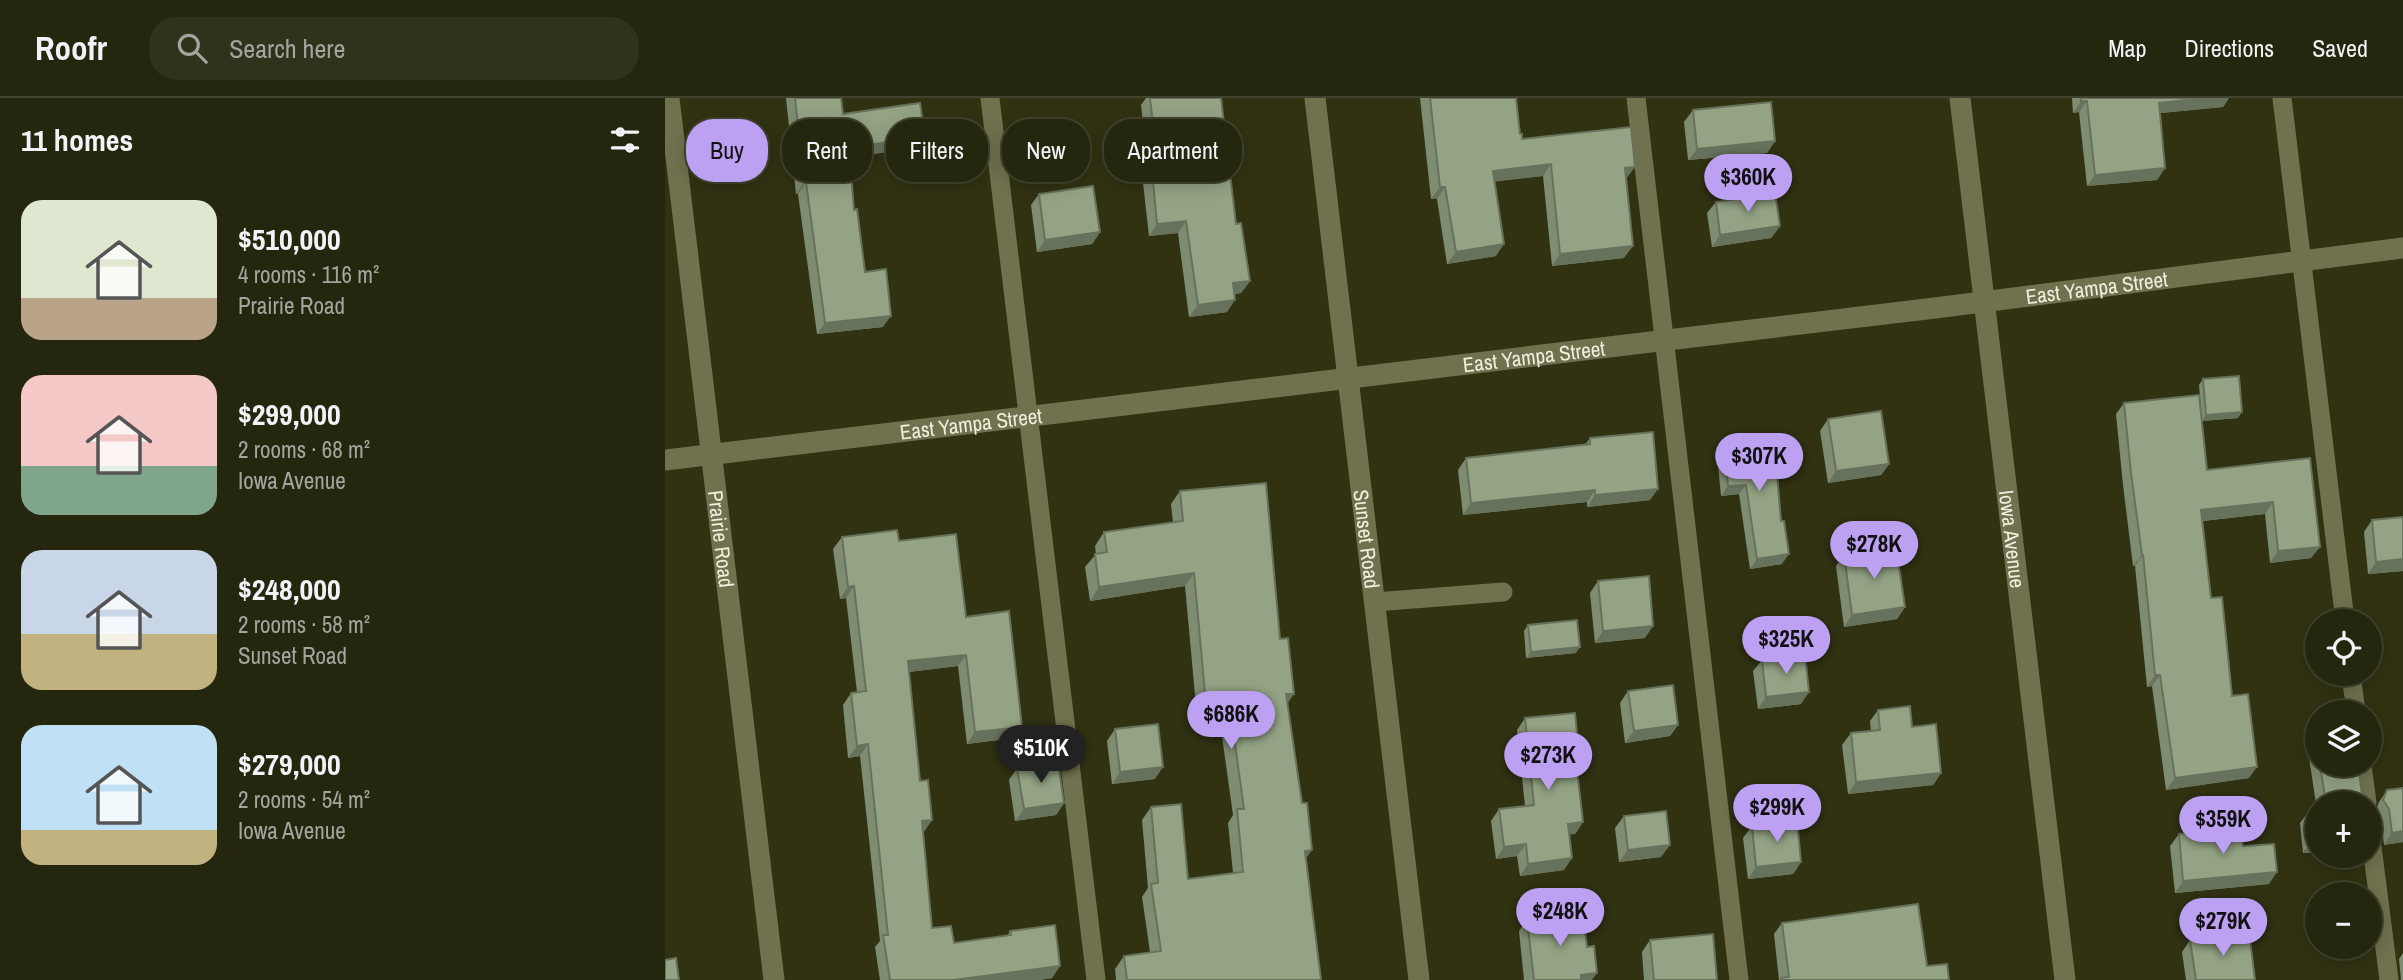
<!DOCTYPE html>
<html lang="en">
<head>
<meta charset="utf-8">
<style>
	body { margin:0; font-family:"Archivo Narrow",sans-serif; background:#31321c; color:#f1f3f6; height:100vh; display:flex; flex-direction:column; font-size:26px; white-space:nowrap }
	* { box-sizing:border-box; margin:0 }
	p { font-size:23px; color:#a3a59e }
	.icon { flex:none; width:38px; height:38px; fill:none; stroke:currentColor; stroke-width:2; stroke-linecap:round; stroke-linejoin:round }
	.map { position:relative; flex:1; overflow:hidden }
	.sheet { display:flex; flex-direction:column; background:#25260e; width:665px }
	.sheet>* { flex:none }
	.hud { position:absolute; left:21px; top:21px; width:665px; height:63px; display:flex; gap:14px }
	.fabs { position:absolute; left:1640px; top:511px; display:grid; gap:14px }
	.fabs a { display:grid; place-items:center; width:77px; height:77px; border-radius:50%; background:#25260e; box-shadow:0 4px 18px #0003,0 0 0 2px #42432e; font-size:35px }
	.price { position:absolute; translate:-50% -60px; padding:0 16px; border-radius:24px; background:#bca0f2; color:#111; font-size:23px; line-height:46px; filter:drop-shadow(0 2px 4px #0008) }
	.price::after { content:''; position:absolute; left:50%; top:42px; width:21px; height:16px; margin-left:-10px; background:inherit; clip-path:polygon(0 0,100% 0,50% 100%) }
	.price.current { background:#222; color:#fff }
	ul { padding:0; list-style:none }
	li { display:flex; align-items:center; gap:21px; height:175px; padding:0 21px }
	li span { display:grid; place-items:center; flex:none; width:196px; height:140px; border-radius:21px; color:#555 }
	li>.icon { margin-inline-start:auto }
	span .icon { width:84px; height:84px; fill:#fffc; stroke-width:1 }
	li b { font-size:30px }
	h2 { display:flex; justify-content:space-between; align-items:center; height:84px; padding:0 21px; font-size:30px }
	.chip { padding:0 24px; border-radius:28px; background:#25260e; box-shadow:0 4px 18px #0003,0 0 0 2px #42432e; font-size:24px; line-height:63px }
	.chip.current { background:#bca0f2; color:#111 }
	header { display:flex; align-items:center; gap:42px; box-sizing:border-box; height:98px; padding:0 35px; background:#25260e; border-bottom:2px solid #42432e }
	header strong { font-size:33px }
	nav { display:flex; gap:38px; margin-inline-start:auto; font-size:24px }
	.search { width:490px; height:63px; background:#31321c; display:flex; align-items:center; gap:18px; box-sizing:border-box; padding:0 24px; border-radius:28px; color:#a3a59e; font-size:26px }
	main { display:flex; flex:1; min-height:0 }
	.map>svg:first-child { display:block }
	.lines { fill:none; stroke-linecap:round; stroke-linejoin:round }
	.service { stroke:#70714f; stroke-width:19 }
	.minor { stroke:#70714f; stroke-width:21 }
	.tertiary { stroke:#70714f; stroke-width:21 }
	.wall { fill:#7e8c71 }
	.shaded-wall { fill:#67725c }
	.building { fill:#93a383; stroke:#67725c; stroke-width:2 }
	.labels { text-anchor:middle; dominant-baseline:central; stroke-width:7; stroke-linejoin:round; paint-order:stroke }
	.street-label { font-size:21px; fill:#eeefdc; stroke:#18190b }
</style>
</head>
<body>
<header>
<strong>Roofr</strong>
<div class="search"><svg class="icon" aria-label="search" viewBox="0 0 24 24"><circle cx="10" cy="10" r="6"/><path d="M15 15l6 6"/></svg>Search here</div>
<nav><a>Map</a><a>Directions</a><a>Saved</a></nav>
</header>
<main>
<section class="sheet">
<h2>11 homes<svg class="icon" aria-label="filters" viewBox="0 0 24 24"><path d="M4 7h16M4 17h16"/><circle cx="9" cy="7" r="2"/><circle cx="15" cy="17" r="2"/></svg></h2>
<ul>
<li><span style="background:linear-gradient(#dfe7d0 70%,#b9a48a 0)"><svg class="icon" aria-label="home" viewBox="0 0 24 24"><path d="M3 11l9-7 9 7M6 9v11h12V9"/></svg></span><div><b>$510,000</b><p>4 rooms · 116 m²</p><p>Prairie Road</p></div></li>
<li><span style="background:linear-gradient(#f6c9c9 65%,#7fa58c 0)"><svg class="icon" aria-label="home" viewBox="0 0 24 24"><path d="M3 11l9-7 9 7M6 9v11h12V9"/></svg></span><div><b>$299,000</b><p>2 rooms · 68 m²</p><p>Iowa Avenue</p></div></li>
<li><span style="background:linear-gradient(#c9d6e8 60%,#c2b280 0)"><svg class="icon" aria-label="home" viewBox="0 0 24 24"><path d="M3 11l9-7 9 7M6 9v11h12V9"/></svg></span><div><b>$248,000</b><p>2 rooms · 58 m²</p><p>Sunset Road</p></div></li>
<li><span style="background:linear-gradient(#bfe0f5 75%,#c2b280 0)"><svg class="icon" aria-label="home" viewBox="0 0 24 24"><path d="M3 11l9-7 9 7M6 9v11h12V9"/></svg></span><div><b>$279,000</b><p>2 rooms · 54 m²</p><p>Iowa Avenue</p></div></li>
</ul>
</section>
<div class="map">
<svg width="1738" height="882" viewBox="0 0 1738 882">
	<rect width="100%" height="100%" fill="#313212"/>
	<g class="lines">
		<g class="service">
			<polyline points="325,0 431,882"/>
			<polyline points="971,0 1074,882"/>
			<polyline points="1617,0 1680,523"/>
			<polyline points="710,504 838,494"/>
			<polyline points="1686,576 1691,614"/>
			<polyline points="1697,667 1702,705"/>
			<polyline points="1704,725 1724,882"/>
		</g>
		<g class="minor">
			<path id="s1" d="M 650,0 L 754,882"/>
			<path id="s2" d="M 1295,0 L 1400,882"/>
			<path id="s3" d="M 0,362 L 1270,210 L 1738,150"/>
		</g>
		<path class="tertiary" id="s4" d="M 4,0 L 109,882"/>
	</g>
	<g class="wall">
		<polygon points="121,0 176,0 178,16 260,38 252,49 185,60 189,112 200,174 218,229 152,236 133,96 131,96"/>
		<polygon points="481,0 556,0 571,126 585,183 576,195 570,196 562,214 524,219 513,135 484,138 478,85 484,78 476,7"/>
		<polygon points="755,0 851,0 855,36 857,41 961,81 959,160 887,168 878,78 830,83 831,158 782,166 772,101 766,101"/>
		<polygon points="1407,0 1564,0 1558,9 1495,15 1500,70 1492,82 1422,88 1414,14 1408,15"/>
		<polygon points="1028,12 1110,43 1102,55 1023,62 1019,24"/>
		<polygon points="374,96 435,134 427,146 372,154 366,107"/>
		<polygon points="1051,104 1115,128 1106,140 1047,149 1042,115"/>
		<polygon points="1538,281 1573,320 1537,323 1534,287"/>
		<polygon points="1459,305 1542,372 1645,360 1646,460 1605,465 1600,416 1538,423 1546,500 1584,680 1501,692 1487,588 1482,589 1470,468 1468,468 1458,387 1451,316"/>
		<polygon points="1163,321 1224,366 1216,377 1163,385 1155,333"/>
		<polygon points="925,340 985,402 922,409 922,404 798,417 793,372 801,360 920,347"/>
		<polygon points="1109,342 1117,466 1085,471 1074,396 1056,398 1052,356 1059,346"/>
		<polygon points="515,393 615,541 656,882 451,882 450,871 459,858 485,854 477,799 483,790 477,722 486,709 523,781 568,775 563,725 568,717 554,617 532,619 520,488 425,503 420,469 431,456 430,448 439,434 508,425 506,406"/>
		<polygon points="1738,419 1738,473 1703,476 1699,434 1707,422"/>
		<polygon points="177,439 234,443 301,519 349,640 302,646 293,568 244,574 255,683 267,722 258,734 267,830 289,845 342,838 345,833 395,868 387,880 374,882 215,882 210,849 215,843 195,658 183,660 178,607 186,595 192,594 181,500 175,501 168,451"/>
		<polygon points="1179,456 1240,509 1232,521 1179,529 1171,468"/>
		<polygon points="933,483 980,540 930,545 925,495"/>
		<polygon points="863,527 911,555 861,560 859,533"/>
		<polygon points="1097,562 1136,606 1093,611 1088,573"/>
		<polygon points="963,593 1013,627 1005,638 960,645 955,605"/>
		<polygon points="1213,612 1247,629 1276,675 1268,687 1183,696 1177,647 1186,635 1206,633 1205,623"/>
		<polygon points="860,620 914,656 910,661 918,724 910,736 905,736 899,772 855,778 852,758 831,761 826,723 834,711 860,708 852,632"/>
		<polygon points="1652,627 1652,667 1693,667 1697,696 1704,705 1652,705 1652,754 1638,755 1635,725 1644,713 1652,712 1641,640 1649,628"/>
		<polygon points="450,631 490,681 447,686 442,643"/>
		<polygon points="352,670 399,705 391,717 350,723 344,682"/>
		<polygon points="1738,690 1738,744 1719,747 1716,723 1710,714 1714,704 1722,692"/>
		<polygon points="959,718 996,759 954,764 950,730"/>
		<polygon points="1087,728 1136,764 1128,776 1083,781 1078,740"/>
		<polygon points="1514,736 1578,748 1604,786 1510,795 1505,748"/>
		<polygon points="862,821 922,849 927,882 859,882 854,833"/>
		<polygon points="1117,825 1262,868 1284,882 1114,882 1109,836"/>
		<polygon points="985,842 1052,882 979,882 977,854"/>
		<polygon points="1525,842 1590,882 1521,882 1517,854"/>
		<polygon points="1738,855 1738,882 1736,882 1734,861"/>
	</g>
	<g class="shaded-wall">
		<polygon points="1541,0 1564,0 1558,9 1486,16 1494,5"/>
		<polygon points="1416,3 1422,3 1414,14 1408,15"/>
		<polygon points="260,38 252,49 176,61 184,50"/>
		<polygon points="1110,43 1102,55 1023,62 1032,51"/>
		<polygon points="886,66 878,78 819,85 828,73"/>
		<polygon points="970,69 961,81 960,70"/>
		<polygon points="1500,70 1492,82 1422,88 1430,77"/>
		<polygon points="139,84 141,84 133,96 131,96"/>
		<polygon points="775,89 780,89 772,101 766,101"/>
		<polygon points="521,123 513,135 484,138 492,126"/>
		<polygon points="1115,128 1106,140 1047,149 1055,137"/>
		<polygon points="435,134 427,146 372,154 380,142"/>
		<polygon points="839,146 831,158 782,166 791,154"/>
		<polygon points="968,148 959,160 887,168 895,156"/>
		<polygon points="585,183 576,195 560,197 568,185"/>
		<polygon points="570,202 562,214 524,219 533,207"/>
		<polygon points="226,218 218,229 152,236 160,225"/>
		<polygon points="1577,314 1573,320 1537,323 1541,317"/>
		<polygon points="1224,366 1216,377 1163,385 1171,373"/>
		<polygon points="1081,387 1074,396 1056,398 1063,388"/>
		<polygon points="993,391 985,402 922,409 930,397"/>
		<polygon points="930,392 922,404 798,417 806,405"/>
		<polygon points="1608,404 1600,416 1528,424 1536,412"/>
		<polygon points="1655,449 1646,460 1605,465 1613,453"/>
		<polygon points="1124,456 1117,466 1085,471 1092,461"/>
		<polygon points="1477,457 1478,457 1470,468 1468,468"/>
		<polygon points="1738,461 1738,473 1703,476 1711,464"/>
		<polygon points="529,475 520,488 425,503 434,489"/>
		<polygon points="189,488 181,500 175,501 183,489"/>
		<polygon points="1240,509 1232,521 1179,529 1187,517"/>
		<polygon points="988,528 980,540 930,545 938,533"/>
		<polygon points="915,549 911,555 861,560 866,554"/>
		<polygon points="301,557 293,568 234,575 243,563"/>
		<polygon points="1490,577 1495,577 1487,588 1482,589"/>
		<polygon points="1144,594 1136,606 1093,611 1101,599"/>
		<polygon points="621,596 629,596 620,609"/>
		<polygon points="564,603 554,617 532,619 541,606"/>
		<polygon points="1013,627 1005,638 960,645 969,633"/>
		<polygon points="357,629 349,640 302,646 310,634"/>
		<polygon points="203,646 195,658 183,660 192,648"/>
		<polygon points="498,669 490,681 447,686 455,674"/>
		<polygon points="1592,669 1584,680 1501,692 1510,680"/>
		<polygon points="1276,675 1268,687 1183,696 1191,684"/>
		<polygon points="399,705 391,717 350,723 359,711"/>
		<polygon points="267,722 259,734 248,735 257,723"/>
		<polygon points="918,724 910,736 895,738 903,726"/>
		<polygon points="1738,733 1738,744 1719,747 1727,735"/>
		<polygon points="1646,743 1652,743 1652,754 1638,755"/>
		<polygon points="861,746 852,758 831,761 839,749"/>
		<polygon points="1005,747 996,759 954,764 963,752"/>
		<polygon points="647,752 637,766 640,753"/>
		<polygon points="907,760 899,772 855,778 863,766"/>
		<polygon points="1136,764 1128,776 1083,781 1091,769"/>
		<polygon points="1612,774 1604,786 1510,795 1518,783"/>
		<polygon points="395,868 387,880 374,882 289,882"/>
		<polygon points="932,875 927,882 912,882 916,877"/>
	</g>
	<g class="building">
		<polygon points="130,0 176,0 178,16 255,5 260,38 184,50 189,112 192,111 200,174 221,171 226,218 160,225 141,84 139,84"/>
		<polygon points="485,0 556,0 571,126 576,125 585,183 568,185 570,202 533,207 521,123 492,126 487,73 493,73"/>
		<polygon points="765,0 851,0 855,36 857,36 857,41 966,29 970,69 960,70 968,148 895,156 886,66 828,73 839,146 791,154 780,89 775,89"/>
		<polygon points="1416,0 1541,0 1494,5 1500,70 1430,77 1422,3 1416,3"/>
		<polygon points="1106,4 1110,43 1032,51 1028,12"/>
		<polygon points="428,88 435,134 380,142 374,96"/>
		<polygon points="1110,95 1115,128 1055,137 1051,104"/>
		<polygon points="1574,278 1577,314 1541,317 1538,281"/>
		<polygon points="1534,297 1542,372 1645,360 1655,449 1613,453 1608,404 1536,412 1546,500 1557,499 1567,598 1583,596 1592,669 1510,680 1495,577 1490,577 1478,457 1477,457 1466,375 1459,305"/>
		<polygon points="1216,313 1224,366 1171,373 1163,321"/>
		<polygon points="988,334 993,391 930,397 930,392 806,405 801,360 925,346 925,340"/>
		<polygon points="1109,342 1116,423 1119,423 1124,456 1092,461 1081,387 1063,388 1059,346"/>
		<polygon points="601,385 615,541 623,540 629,596 621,596 637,705 642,705 647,752 640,753 656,882 462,882 459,858 496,853 486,786 493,785 486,709 516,706 523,781 578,774 572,711 579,711 564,603 541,606 529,475 434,489 430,456 442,454 439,434 518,423 515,393"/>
		<polygon points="1738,419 1738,461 1711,464 1707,422"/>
		<polygon points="232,432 234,443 291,436 301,519 344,513 357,629 310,634 301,557 243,563 255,683 263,682 267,722 257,723 267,830 286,828 289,845 346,837 345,833 390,827 395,868 289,882 225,882 218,837 223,837 203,646 192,648 186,595 201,593 189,488 183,489 177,439"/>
		<polygon points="1231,449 1240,509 1187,517 1179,456"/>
		<polygon points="984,478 988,528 938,533 933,483"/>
		<polygon points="912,522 915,549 866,554 863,527"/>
		<polygon points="1140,556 1144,594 1101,599 1097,562"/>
		<polygon points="1008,587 1013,627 969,633 963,593"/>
		<polygon points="1245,608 1247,629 1271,626 1276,675 1191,684 1186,635 1215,632 1213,612"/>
		<polygon points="910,615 914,656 910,656 918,724 903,726 907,760 863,766 861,746 839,749 834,711 869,707 860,620"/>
		<polygon points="493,626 498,669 455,674 450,631"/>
		<polygon points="1652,627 1652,646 1649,628"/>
		<polygon points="393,664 399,705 359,711 352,670"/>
		<polygon points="1655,667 1693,667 1697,696 1705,704 1704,705 1661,705"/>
		<polygon points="1738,690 1738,733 1727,735 1724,711 1718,702 1722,692"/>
		<polygon points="1652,712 1652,743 1646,743 1644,713"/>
		<polygon points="1001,713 1005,747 963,752 959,718"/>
		<polygon points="1132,723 1136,764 1091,769 1087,728"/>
		<polygon points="1576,730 1578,748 1609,746 1612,774 1518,783 1514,736"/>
		<polygon points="1253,806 1262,868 1282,866 1284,882 1116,882 1116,880 1124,879 1117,825"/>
		<polygon points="918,814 922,849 929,848 932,875 916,877 916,882 869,882 862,821"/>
		<polygon points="1584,834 1590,882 1531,882 1525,842"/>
		<polygon points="1048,836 1052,882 989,882 985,842"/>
		<polygon points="11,860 14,882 0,882 0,862"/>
	</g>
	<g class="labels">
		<g class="street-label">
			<text stroke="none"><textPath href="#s3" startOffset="1442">East Yampa Street</textPath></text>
			<text stroke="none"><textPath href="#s3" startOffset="875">East Yampa Street</textPath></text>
			<text stroke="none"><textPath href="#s3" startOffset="308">East Yampa Street</textPath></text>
			<text stroke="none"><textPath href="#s4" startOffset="444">Prairie Road</textPath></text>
			<text stroke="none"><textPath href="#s1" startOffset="444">Sunset Road</textPath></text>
			<text stroke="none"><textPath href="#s2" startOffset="444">Iowa Avenue</textPath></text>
		</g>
	</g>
</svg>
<div class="fabs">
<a><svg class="icon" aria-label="locate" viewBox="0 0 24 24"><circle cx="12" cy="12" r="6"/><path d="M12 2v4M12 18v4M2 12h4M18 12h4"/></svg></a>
<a><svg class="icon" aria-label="layers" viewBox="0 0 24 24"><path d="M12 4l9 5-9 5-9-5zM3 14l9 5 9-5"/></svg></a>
<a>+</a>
<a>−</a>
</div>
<b class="price" style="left:1083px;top:116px">$360K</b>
<b class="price" style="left:1094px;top:395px">$307K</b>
<b class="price" style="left:1209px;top:483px">$278K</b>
<b class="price" style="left:1121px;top:578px">$325K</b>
<b class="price" style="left:566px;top:653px">$686K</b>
<b class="price current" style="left:376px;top:687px">$510K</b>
<b class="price" style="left:883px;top:694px">$273K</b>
<b class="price" style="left:1112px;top:746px">$299K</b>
<b class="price" style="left:1558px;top:758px">$359K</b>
<b class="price" style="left:895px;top:850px">$248K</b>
<b class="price" style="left:1558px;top:860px">$279K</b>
<div class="hud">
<a class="chip current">Buy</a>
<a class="chip">Rent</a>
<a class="chip">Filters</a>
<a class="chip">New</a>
<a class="chip">Apartment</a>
</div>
</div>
</main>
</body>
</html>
